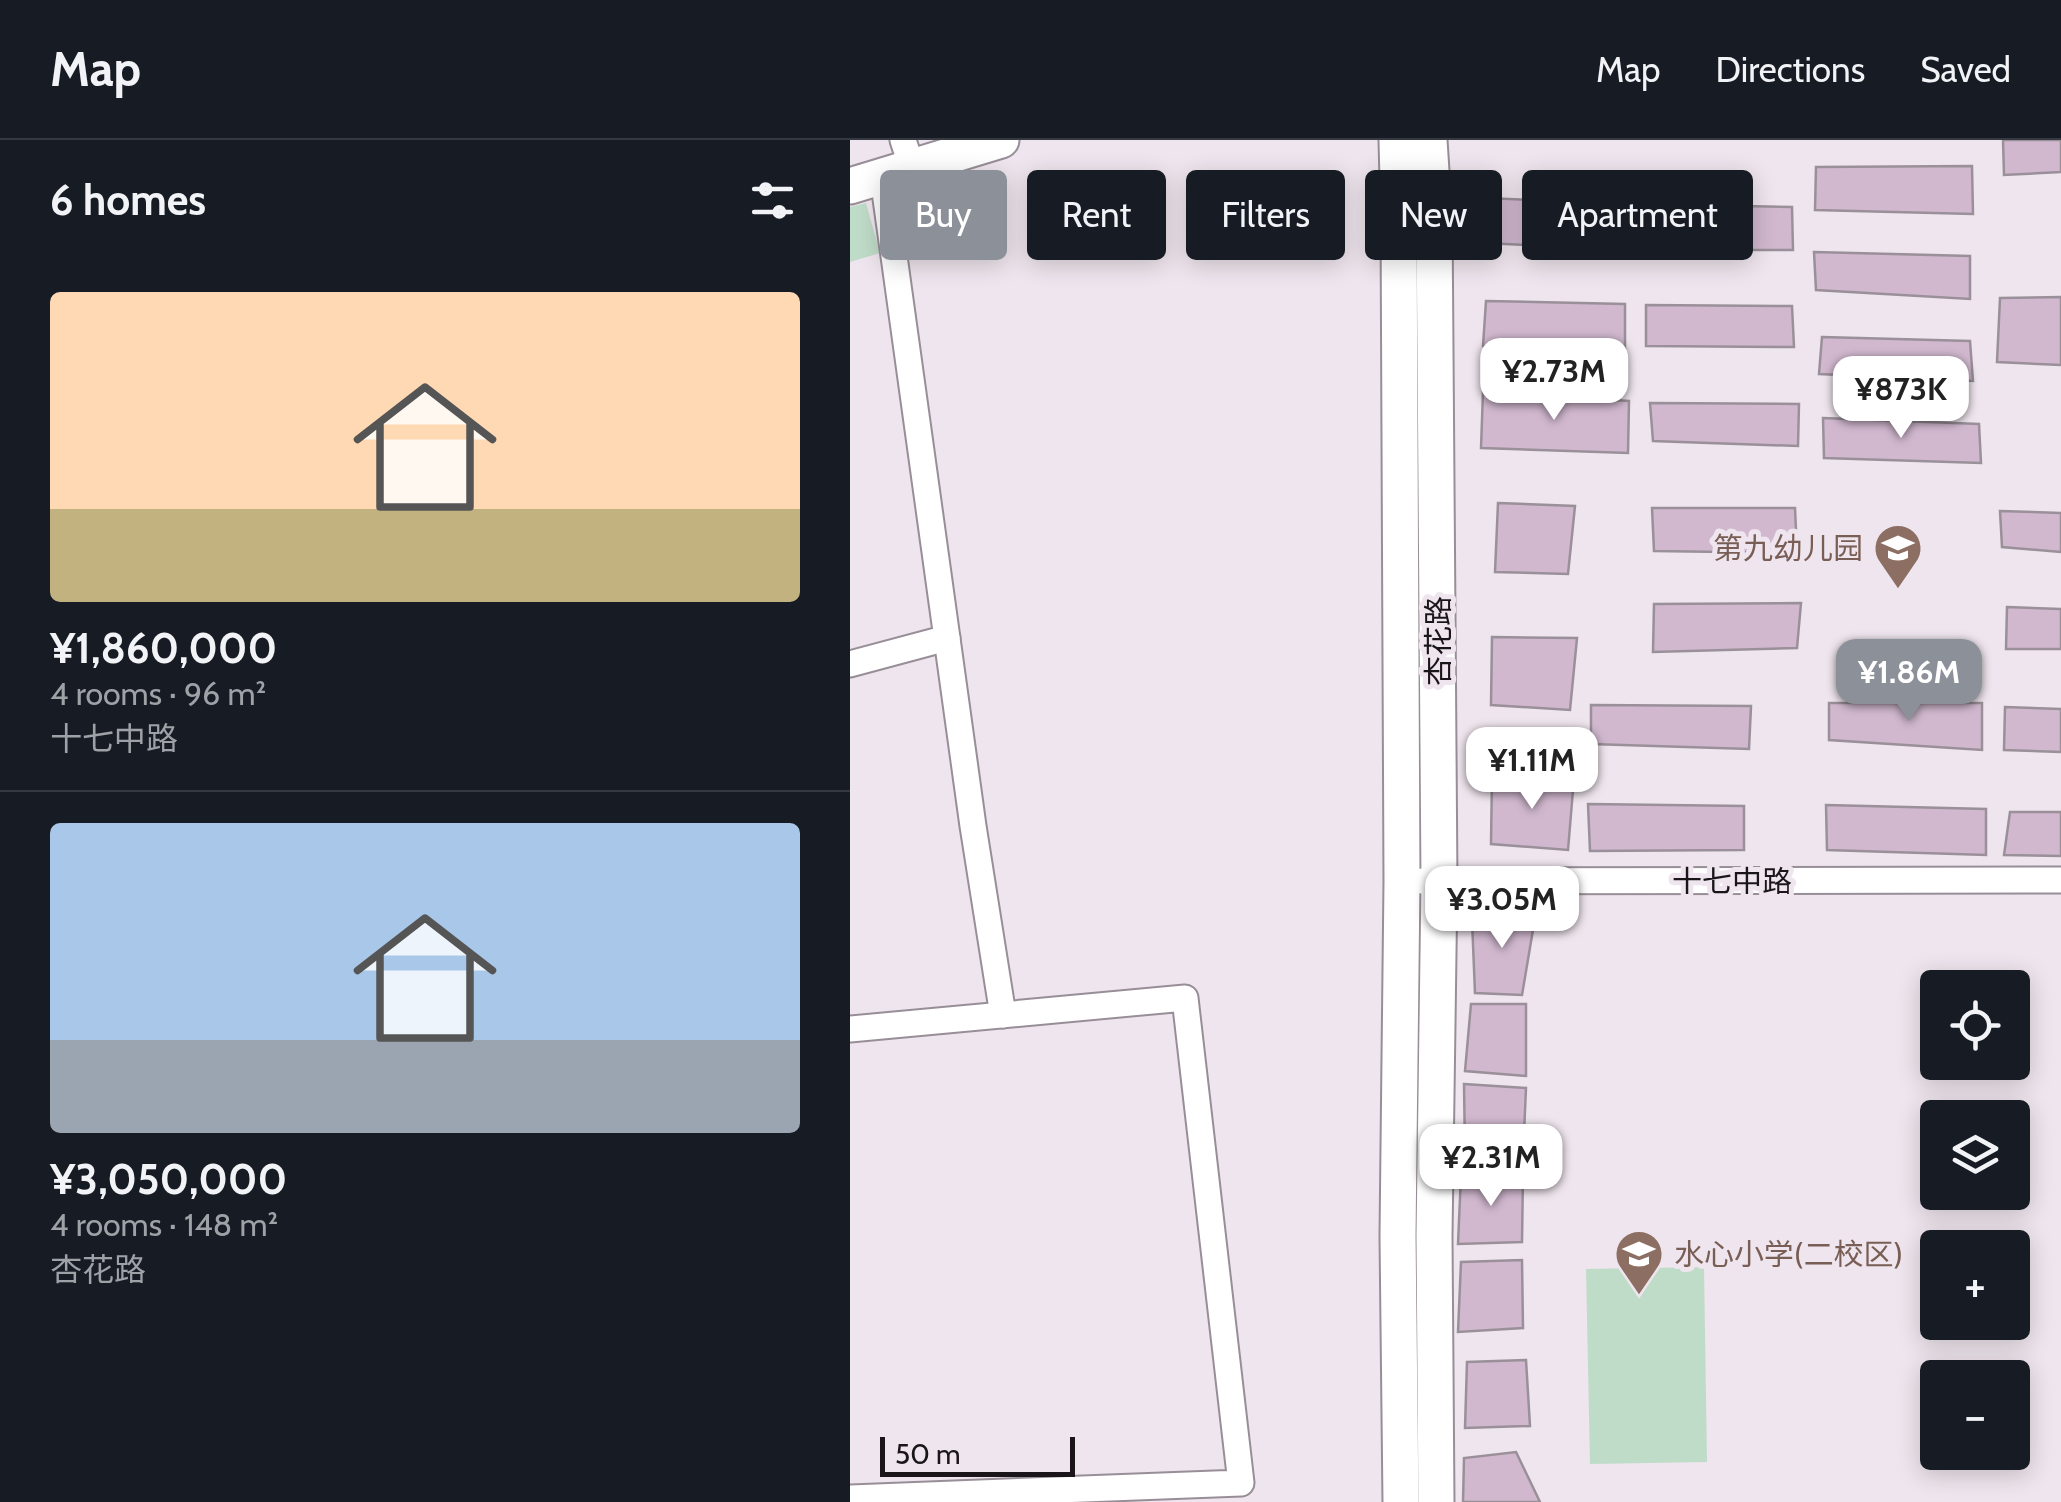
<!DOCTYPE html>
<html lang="en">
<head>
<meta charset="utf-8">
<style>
	body { margin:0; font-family:Cabin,"Noto Sans SC",sans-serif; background:#242831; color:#f1f3f6; height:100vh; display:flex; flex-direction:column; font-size:38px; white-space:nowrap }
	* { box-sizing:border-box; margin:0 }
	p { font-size:32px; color:#9ea1a6 }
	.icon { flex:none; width:55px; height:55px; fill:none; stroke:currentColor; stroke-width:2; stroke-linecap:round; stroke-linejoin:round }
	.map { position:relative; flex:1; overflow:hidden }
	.side { display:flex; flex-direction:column; background:#171b24; width:850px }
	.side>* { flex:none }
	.guide { position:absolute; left:30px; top:30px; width:950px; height:90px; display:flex; gap:20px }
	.fabs { position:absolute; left:1070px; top:830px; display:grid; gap:20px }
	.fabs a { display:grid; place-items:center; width:110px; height:110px; border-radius:10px; background:#171b24; box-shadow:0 5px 25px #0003; font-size:50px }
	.scale { position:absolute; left:30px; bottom:25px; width:195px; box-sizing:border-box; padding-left:10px; border:5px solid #191519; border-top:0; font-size:28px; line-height:35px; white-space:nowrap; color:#191519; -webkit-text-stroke:8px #efe5ee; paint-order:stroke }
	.price { position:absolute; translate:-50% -85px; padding:0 22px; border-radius:20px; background:#fff; color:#222; font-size:32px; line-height:65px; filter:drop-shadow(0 2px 5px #0008) }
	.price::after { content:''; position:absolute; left:50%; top:60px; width:30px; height:22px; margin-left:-15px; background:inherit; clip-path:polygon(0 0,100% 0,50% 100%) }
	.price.selected { background:#8c9099; color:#fff }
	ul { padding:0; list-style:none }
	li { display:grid; align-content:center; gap:20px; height:530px; padding:0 50px }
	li+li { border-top:2px solid #363941 }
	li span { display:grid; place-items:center; height:310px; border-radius:10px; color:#555 }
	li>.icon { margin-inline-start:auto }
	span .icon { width:180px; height:180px; fill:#fffc; stroke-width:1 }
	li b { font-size:42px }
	h2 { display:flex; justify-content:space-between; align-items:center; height:120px; padding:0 50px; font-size:42px }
	.chip { padding:0 35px; border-radius:10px; background:#171b24; box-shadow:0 5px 25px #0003; font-size:35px; line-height:90px }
	.chip.selected { background:#8c9099; color:#fff }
	header { display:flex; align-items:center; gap:60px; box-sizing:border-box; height:140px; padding:0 50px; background:#171b24; border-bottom:2px solid #363941 }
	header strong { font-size:48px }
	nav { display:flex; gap:55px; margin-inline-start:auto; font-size:35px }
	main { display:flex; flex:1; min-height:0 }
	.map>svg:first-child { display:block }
	.green { fill:#bfdcc8 }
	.building { fill:#d1b8cf; stroke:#9a9099; stroke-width:2.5 }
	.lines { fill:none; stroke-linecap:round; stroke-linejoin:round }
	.street-casing { stroke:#988e97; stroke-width:29 }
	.secondary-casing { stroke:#988e97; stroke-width:39 }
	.street { stroke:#fff; stroke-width:25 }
	.secondary { stroke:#fff; stroke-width:35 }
	.labels { text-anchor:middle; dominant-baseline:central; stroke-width:10; stroke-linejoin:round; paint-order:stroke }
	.education-label { font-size:30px; fill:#785e54; stroke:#efe5ee; text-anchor:end }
	.street-label { font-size:30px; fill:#191519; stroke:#efe5ee }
</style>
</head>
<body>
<header>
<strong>Map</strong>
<nav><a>Map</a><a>Directions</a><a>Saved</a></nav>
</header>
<main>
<section class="side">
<h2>6 homes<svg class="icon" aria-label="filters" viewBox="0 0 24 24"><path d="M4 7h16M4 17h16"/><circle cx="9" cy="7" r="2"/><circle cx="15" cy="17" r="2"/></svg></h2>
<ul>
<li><span style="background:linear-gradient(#ffd9b3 70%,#c2b280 0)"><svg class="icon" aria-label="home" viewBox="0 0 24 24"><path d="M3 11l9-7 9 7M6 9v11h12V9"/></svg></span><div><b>¥1,860,000</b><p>4 rooms · 96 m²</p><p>十七中路</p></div></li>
<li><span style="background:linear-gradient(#a9c7e8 70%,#9aa5b1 0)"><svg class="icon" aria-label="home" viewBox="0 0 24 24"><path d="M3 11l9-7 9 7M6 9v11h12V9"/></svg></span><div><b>¥3,050,000</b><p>4 rooms · 148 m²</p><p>杏花路</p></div></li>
</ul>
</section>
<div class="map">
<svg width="1211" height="1362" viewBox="0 0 1211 1362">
	<rect width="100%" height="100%" fill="#efe5ee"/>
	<g class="green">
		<polygon points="16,63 30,113 0,122 0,67"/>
		<polygon points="854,1127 857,1322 740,1324 736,1129"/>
	</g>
	<g class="building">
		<polygon points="1153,0 1211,0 1211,32 1154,35"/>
		<polygon points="1122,26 1123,74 965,70 966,27"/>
		<polygon points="636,58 774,64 777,110 634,103"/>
		<polygon points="795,64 942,67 943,110 794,110"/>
		<polygon points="964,112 1120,116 1120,159 966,150"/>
		<polygon points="1211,157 1211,225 1147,222 1150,158"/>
		<polygon points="636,161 775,164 775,215 633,206"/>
		<polygon points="796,165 942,166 944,207 796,206"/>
		<polygon points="972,197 1120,201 1123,241 969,234"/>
		<polygon points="633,252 779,261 778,313 631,308"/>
		<polygon points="800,263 949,264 948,306 803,301"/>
		<polygon points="973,278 1129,284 1131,323 974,318"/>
		<polygon points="648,363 725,366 718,434 645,432"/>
		<polygon points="802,368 945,368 947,413 804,411"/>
		<polygon points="1150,371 1211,373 1211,412 1152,407"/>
		<polygon points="951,463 947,508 803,512 804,464"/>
		<polygon points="1157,467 1211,469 1211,509 1156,509"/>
		<polygon points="642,497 727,498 720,570 641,565"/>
		<polygon points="979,563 1132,563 1132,610 979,600"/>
		<polygon points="741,565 901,566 899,609 741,604"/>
		<polygon points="1155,567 1211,569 1211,612 1154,610"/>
		<polygon points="642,636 724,638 718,710 641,704"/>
		<polygon points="738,664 894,666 894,710 740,711"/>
		<polygon points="976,665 1136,669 1136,715 977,710"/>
		<polygon points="1160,672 1211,672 1211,716 1154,715"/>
		<polygon points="687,766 672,855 625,853 622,780"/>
		<polygon points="621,864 676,864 676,936 615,931"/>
		<polygon points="614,944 676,948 673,1016 615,1013"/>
		<polygon points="673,1034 672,1102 608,1104 611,1035"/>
		<polygon points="672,1120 673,1188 608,1192 611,1122"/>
		<polygon points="676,1220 680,1286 615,1288 617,1222"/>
		<polygon points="666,1312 690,1362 613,1362 614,1318"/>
	</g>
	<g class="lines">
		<g class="street-casing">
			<g id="street">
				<polyline points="53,0 62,28"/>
				<polyline points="33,37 123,686 153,875"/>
				<polyline points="0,524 97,498"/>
				<polyline points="572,741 1211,740"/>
				<polyline points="0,889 335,858 391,1343 0,1358"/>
			</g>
		</g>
		<g class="secondary-casing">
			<g id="secondary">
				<polyline points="547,0 549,79 552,741 548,1096 551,1362"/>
				<polyline points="579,0 584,78 589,742 584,1096 586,1362"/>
				<polyline points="0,46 151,0"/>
			</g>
		</g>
		<use href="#street" class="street"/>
		<use href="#secondary" class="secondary"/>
	</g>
	<defs>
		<g id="school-pin" transform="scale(2.5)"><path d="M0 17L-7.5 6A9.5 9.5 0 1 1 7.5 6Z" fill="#8d6e63" stroke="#efe5ee"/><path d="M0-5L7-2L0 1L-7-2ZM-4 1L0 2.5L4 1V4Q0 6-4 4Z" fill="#fff"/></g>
	</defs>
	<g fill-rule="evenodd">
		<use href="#school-pin" x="1048" y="408"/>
		<use href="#school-pin" x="789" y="1114"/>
	</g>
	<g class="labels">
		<g class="education-label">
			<text x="1013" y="408">第九幼儿园</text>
			<text x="824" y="1114" text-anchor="start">水心小学(二校区)</text>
		</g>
		<g class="street-label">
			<text transform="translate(588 501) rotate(-90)">杏花路</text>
			<text x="882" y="741">十七中路</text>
		</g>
	</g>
</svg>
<div class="fabs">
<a><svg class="icon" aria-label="locate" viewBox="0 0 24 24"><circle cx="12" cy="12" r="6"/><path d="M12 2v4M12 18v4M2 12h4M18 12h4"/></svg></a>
<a><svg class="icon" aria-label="layers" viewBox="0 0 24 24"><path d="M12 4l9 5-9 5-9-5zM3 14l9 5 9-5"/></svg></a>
<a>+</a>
<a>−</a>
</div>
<div class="scale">50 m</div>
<b class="price" style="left:704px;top:283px">¥2.73M</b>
<b class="price" style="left:1051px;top:301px">¥873K</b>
<b class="price selected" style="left:1059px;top:584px">¥1.86M</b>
<b class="price" style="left:682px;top:672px">¥1.11M</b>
<b class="price" style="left:652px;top:811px">¥3.05M</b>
<b class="price" style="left:641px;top:1069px">¥2.31M</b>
<div class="guide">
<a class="chip selected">Buy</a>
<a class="chip">Rent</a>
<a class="chip">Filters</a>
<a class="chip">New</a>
<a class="chip">Apartment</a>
</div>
</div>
</main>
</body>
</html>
